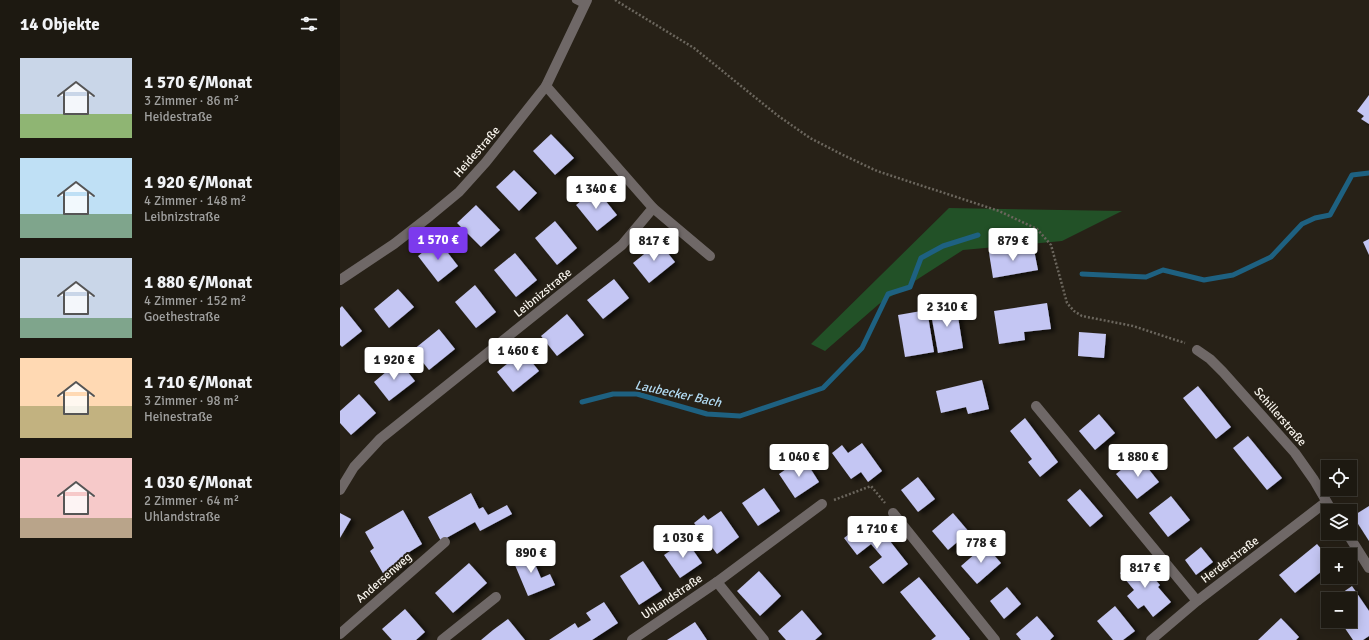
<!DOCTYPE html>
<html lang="de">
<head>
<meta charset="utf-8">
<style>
	body { margin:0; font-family:Signika,sans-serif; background:#25221a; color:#f1f3f6; height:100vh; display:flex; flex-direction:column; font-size:15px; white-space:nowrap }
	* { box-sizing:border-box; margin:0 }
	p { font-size:13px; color:#a0a09f }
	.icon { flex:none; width:22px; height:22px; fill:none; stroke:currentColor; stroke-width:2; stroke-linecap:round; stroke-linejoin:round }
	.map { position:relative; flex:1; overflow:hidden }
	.panel { display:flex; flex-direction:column; background:#1d1911; width:340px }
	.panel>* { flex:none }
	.fabs { position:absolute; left:981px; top:460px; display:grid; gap:8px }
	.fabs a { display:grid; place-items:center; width:36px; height:36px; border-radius:0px; background:#1d1911; box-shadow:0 2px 10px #0003,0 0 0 1px #3b3831; font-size:20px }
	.price { position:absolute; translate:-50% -34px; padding:0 9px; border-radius:4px; background:#fff; color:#222; font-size:13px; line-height:26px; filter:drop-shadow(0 1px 2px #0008) }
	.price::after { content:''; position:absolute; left:50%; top:24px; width:12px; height:9px; margin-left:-6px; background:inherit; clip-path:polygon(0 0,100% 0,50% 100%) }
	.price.on { background:#7c3aed; color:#fff }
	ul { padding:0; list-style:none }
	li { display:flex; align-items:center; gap:12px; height:100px; padding:0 20px }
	li span { display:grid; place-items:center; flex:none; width:112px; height:80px; border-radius:0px; color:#555 }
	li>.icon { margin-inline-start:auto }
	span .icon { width:48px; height:48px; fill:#fffc; stroke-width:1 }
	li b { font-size:17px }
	h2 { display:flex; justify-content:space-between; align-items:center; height:48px; padding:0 20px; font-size:17px }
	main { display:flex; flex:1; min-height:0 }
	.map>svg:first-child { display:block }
	.green { fill:#225127 }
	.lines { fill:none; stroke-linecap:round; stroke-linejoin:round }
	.stream { stroke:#1e6181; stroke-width:5 }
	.building { fill:#c4c6f3; filter:url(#shadow) }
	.path { stroke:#6b665d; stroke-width:2.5; stroke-dasharray:2 2; stroke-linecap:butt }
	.lane { stroke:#6f6867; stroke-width:8 }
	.street { stroke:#6f6867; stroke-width:10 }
	.labels { text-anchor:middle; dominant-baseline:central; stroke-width:4; stroke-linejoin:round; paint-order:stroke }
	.street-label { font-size:12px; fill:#f7f3ec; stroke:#272117 }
	.water-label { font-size:13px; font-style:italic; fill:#b2dbf3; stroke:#272117 }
</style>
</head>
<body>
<main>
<section class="panel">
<h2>14 Objekte<svg class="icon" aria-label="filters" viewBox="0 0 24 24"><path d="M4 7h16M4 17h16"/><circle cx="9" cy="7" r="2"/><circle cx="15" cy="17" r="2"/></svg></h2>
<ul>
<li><span style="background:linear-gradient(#c9d6e8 70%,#8fb573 0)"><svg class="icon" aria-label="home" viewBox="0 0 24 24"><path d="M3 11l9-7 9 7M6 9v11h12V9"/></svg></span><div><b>1 570 €/Monat</b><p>3 Zimmer · 86 m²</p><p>Heidestraße</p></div></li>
<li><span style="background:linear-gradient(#bfe0f5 70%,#7fa58c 0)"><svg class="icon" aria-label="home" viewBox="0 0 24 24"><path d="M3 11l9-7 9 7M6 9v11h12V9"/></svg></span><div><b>1 920 €/Monat</b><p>4 Zimmer · 148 m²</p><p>Leibnizstraße</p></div></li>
<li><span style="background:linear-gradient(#c9d6e8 75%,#7fa58c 0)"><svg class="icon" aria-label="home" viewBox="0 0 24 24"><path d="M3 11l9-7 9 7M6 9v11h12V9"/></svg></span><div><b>1 880 €/Monat</b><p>4 Zimmer · 152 m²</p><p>Goethestraße</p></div></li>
<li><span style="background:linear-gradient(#ffd9b3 60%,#c2b280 0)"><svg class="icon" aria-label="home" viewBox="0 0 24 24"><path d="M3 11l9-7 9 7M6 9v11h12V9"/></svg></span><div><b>1 710 €/Monat</b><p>3 Zimmer · 98 m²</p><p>Heinestraße</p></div></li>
<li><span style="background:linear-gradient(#f6c9c9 75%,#b9a48a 0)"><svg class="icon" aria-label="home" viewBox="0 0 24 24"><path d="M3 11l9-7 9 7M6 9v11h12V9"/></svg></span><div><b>1 030 €/Monat</b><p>2 Zimmer · 64 m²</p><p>Uhlandstraße</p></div></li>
</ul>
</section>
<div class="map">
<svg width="1029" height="640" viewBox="0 0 1029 640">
	<defs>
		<filter id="shadow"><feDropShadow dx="4.5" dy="2.5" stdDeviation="2" flood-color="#0009"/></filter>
	</defs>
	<rect width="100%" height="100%" fill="#272117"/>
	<polygon class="green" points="609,208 782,211 722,241 623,250 539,304 485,351 471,344"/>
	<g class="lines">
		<g class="stream">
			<polyline points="742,274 806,277 823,270 864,280 893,275 931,257 962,224 975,218 990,215 1012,175 1029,173"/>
			<polyline points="242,402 273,394 297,394 367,414 400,416 483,388 522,348 548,294 570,287 581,258 603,246 638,235"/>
		</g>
	</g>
	<g class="building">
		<polygon points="1029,95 1029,124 1021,119 1024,116 1017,111"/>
		<polygon points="211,134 234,158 215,175 193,151"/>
		<polygon points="174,170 197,193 179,211 156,187"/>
		<polygon points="256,189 277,215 257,231 236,205"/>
		<polygon points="136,205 160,230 141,247 117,223"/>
		<polygon points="215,221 237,248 217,265 195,238"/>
		<polygon points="1029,239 1029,255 1023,242"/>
		<polygon points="98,240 118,266 98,282 78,256"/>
		<polygon points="319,242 335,262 309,283 293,263"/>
		<polygon points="693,245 698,270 653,278 649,253"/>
		<polygon points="175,253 197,280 176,297 154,270"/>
		<polygon points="274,279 289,298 263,319 247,300"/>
		<polygon points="135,285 156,312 136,328 115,302"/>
		<polygon points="58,289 74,307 49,328 34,309"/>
		<polygon points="707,303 711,329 684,332 685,340 659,344 654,311"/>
		<polygon points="616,304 623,348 598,353 590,308"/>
		<polygon points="2,306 22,331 2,347 0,345 0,308"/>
		<polygon points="587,310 594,352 565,357 558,315"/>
		<polygon points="227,314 244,335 217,356 201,336"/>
		<polygon points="99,329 115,349 89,370 73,350"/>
		<polygon points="739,332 766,334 764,358 738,356"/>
		<polygon points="183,351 199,371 173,392 157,372"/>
		<polygon points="59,361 75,381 49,401 34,382"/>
		<polygon points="642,380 649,409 628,414 626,407 601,413 596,391"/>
		<polygon points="858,386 891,427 876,439 843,398"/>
		<polygon points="19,394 36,413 11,435 0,423 0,411"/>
		<polygon points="759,414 775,433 755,450 739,431"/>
		<polygon points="685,418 718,462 700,477 688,462 692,459 670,431"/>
		<polygon points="908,436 942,478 927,490 893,448"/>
		<polygon points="522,443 542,471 528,482 521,472 511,479 492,453 502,445 508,453"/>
		<polygon points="798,456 819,482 797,499 776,474"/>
		<polygon points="463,457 479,482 455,498 439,474"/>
		<polygon points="578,477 595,499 578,512 561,490"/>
		<polygon points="424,488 440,511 418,526 402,503"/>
		<polygon points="740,489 763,516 750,527 727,500"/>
		<polygon points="131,493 139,509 143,507 148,515 167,505 172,514 140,531 135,522 101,541 88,517"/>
		<polygon points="831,496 850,520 828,537 809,513"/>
		<polygon points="1029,506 1029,541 1013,516"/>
		<polygon points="63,510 82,544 63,556 66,562 44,575 30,551 34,548 25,532"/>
		<polygon points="381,511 399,537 377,554 354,523 364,515 368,520"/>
		<polygon points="0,513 11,519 0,538"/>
		<polygon points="613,513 629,532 608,550 592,531"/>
		<polygon points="531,517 568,564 543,584 529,567 542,557 531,544 517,555 504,538"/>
		<polygon points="346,540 362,563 340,578 324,555"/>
		<polygon points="977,544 988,557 988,566 955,593 939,575"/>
		<polygon points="645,545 661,563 637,584 621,566"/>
		<polygon points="861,547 873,562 856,575 845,560"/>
		<polygon points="189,550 201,578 210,574 215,585 188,596 172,558"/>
		<polygon points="797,559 820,585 818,587 831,602 813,617 804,605 798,609 787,596 794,590 780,573"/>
		<polygon points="303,561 322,590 299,605 280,576"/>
		<polygon points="129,563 147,583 113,613 95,593"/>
		<polygon points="419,571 441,596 420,616 397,591"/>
		<polygon points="579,577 630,639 629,640 591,640 596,636 560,592"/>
		<polygon points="1012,586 1029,611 1029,636 1023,640 1013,640 1000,621 1010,621 1010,599 993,599"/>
		<polygon points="667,587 681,604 664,619 650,601"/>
		<polygon points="264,602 278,623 252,640 209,640 235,623 238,628 251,620 246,613"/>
		<polygon points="775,606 795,631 783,640 773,640 757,621"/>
		<polygon points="65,609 85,632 76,640 52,640 42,629"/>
		<polygon points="462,610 482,634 475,640 446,640 438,631"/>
		<polygon points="697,616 714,636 710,640 681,640 676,634"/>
		<polygon points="941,618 959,637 956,640 918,640"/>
		<polygon points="168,619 185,640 141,640 153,630"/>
		<polygon points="355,622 367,640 327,640"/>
	</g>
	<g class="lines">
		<g class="path">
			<polyline points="275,0 354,48 437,115 470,138 501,154 537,171 659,211 697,229 711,245 727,303 734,311 742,316 793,326 845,343"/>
			<polyline points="494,500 531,486 545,503"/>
		</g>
		<polyline class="lane" points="236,0 244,4"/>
		<g class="street">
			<polyline points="313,208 370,256"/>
			<polyline points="0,280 54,244 90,216 119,192 146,162 206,86 247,0"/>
			<polyline points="857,350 870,359 883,372 955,453 974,480 992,511"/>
			<polyline points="696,406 857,601"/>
			<polyline points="0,490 14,467 40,439 282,245 313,208 206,86"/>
			<polyline points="553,513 655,640"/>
			<polyline points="1007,533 1029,568"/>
			<polyline points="377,582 424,640"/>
			<polyline points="0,634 105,542"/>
			<polyline points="102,640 156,597"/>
			<polyline points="292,640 377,582 482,504"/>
			<polyline points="811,640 857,601 986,502"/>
		</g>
	</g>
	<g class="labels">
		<g class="street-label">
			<text transform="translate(137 152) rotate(-49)">Heidestraße</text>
			<text transform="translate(203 293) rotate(-39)">Leibnizstraße</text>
			<text transform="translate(940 417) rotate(49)">Schillerstraße</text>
			<text transform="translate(890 560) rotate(-37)">Herderstraße</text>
			<text transform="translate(44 578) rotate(-41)">Andersenweg</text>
			<text transform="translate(332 597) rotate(-34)">Uhlandstraße</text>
		</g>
		<g class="water-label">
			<text transform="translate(338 394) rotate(12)">Laubecker Bach</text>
		</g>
	</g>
</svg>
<div class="fabs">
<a><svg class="icon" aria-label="locate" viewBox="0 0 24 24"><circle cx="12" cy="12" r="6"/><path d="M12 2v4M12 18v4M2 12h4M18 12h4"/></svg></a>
<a><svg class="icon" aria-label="layers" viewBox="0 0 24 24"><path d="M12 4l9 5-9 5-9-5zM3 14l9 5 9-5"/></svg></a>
<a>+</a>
<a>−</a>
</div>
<b class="price" style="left:256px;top:210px">1 340 €</b>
<b class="price on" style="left:98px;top:261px">1 570 €</b>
<b class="price" style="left:314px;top:262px">817 €</b>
<b class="price" style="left:673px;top:262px">879 €</b>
<b class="price" style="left:607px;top:328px">2 310 €</b>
<b class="price" style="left:178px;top:372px">1 460 €</b>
<b class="price" style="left:54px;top:381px">1 920 €</b>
<b class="price" style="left:459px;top:478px">1 040 €</b>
<b class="price" style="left:798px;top:478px">1 880 €</b>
<b class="price" style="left:537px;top:550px">1 710 €</b>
<b class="price" style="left:343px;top:559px">1 030 €</b>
<b class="price" style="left:641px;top:564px">778 €</b>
<b class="price" style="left:191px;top:574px">890 €</b>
<b class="price" style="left:805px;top:589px">817 €</b>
</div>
</main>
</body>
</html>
